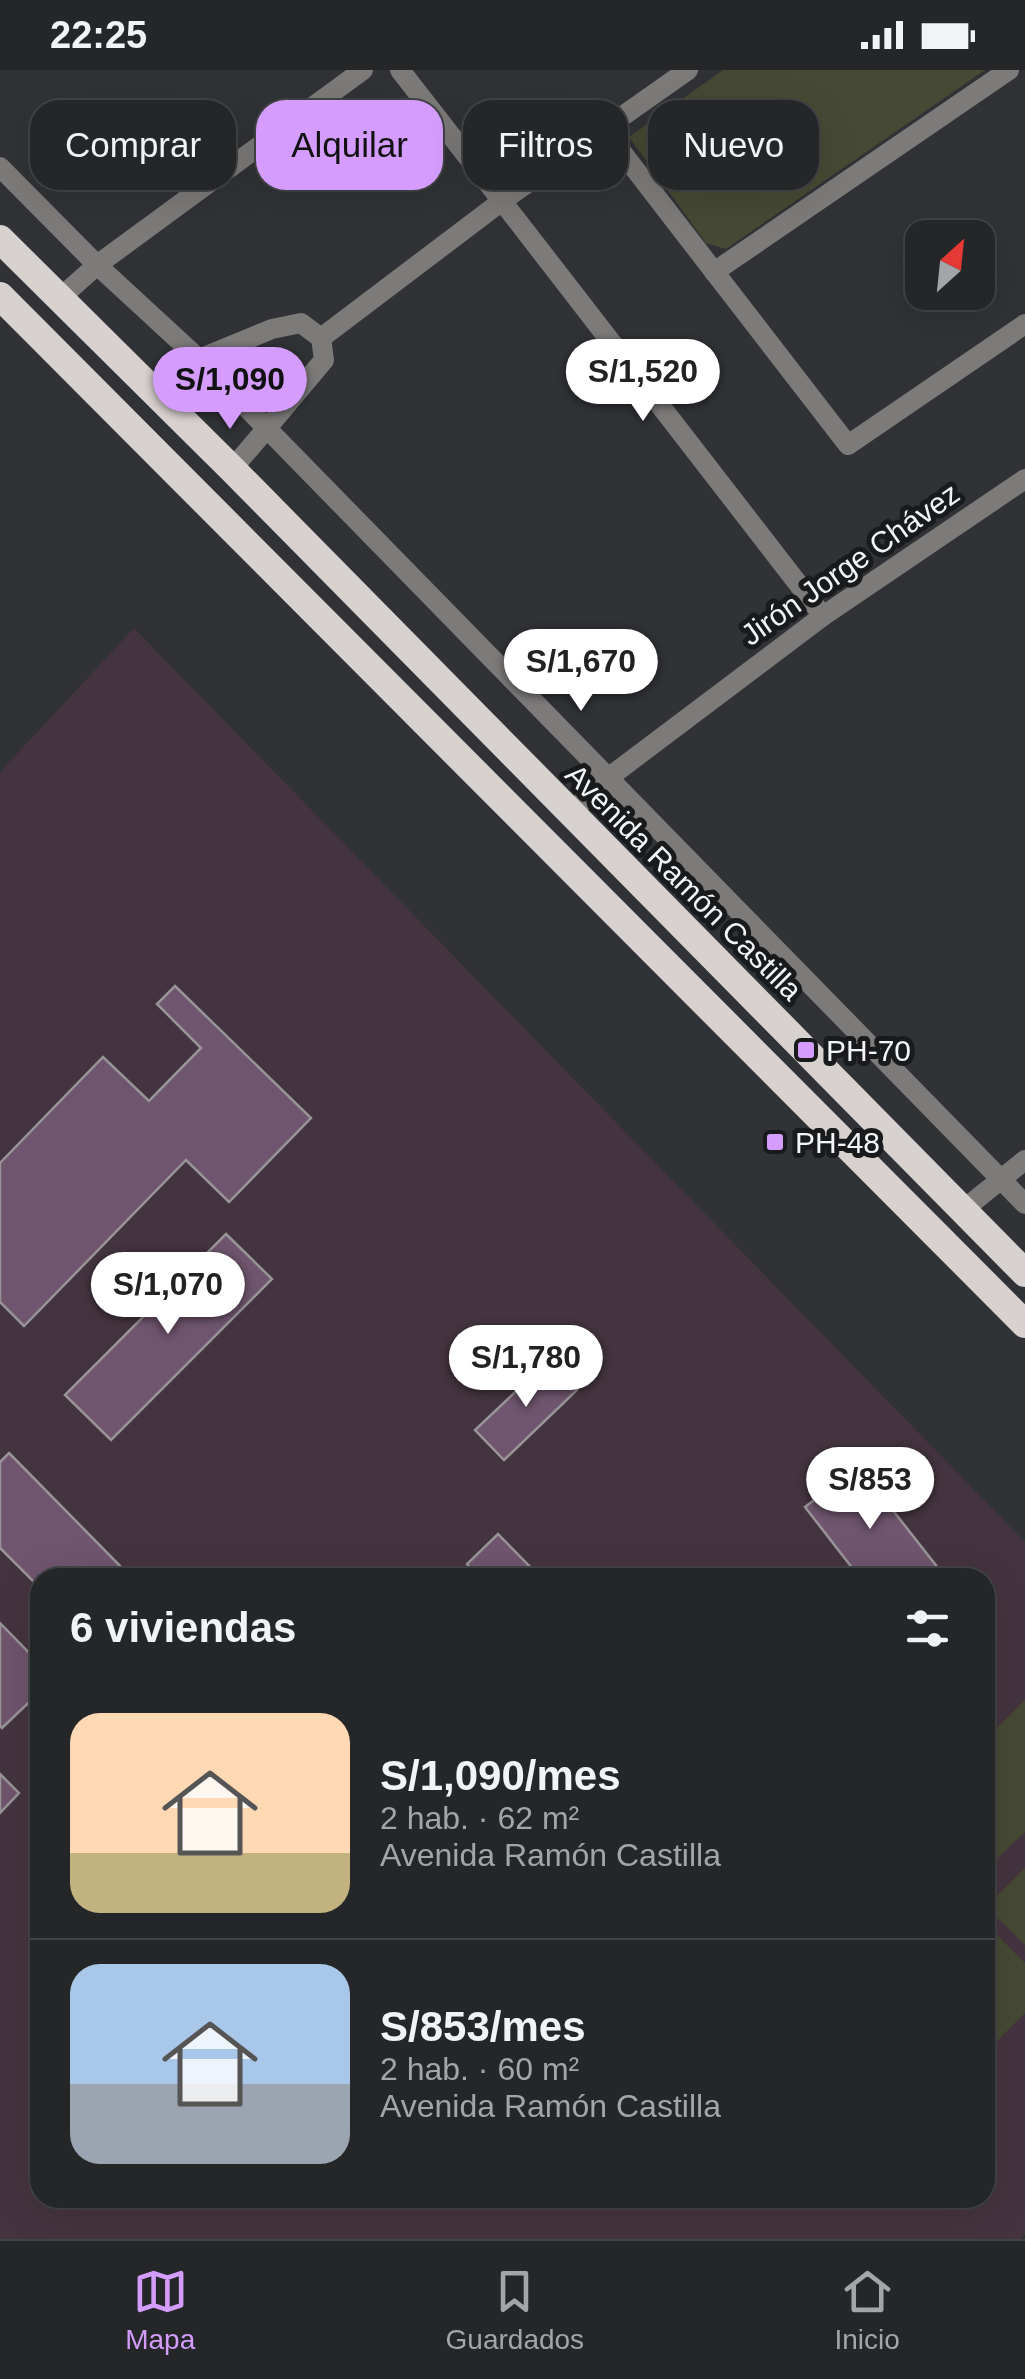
<!DOCTYPE html>
<html lang="es">
<head>
<meta charset="utf-8">
<style>
	body { margin:0; font-family:Arial,sans-serif; background:#2c2e30; color:#f1f3f6; height:100vh; display:flex; flex-direction:column; font-size:38px; white-space:nowrap }
	* { box-sizing:border-box; margin:0 }
	p { font-size:32px; color:#a3a5a8 }
	.icon { flex:none; width:55px; height:55px; fill:none; stroke:currentColor; stroke-width:2; stroke-linecap:round; stroke-linejoin:round }
	.map { position:relative; flex:1; overflow:hidden }
	.drawer { position:absolute; left:30px; top:1498px; width:965px; height:640px; display:flex; flex-direction:column; background:#242628; border-radius:30px; box-shadow:0 10px 40px #0002,0 0 0 2px #414345 }
	.drawer>* { flex:none }
	.guide { position:absolute; left:30px; top:30px; width:965px; height:90px; display:flex; gap:20px }
	.needle { width:65px; rotate:27deg }
	.controls { position:absolute; left:905px; top:150px; display:grid; gap:20px }
	.controls a { display:grid; place-items:center; width:90px; height:90px; border-radius:20px; background:#242628; box-shadow:0 10px 40px #0002,0 0 0 2px #414345; font-size:50px }
	.price { position:absolute; translate:-50% -85px; padding:0 22px; border-radius:35px; background:#fff; color:#222; font-size:32px; line-height:65px; filter:drop-shadow(0 2px 5px #0008) }
	.price::after { content:''; position:absolute; left:50%; top:60px; width:30px; height:22px; margin-left:-15px; background:inherit; clip-path:polygon(0 0,100% 0,50% 100%) }
	.price.on { background:#d49cfc; color:#111 }
	ul { padding:0; list-style:none }
	li { display:flex; align-items:center; gap:30px; height:250px; padding:0 40px }
	li+li { border-top:2px solid #414345 }
	li span { display:grid; place-items:center; flex:none; width:280px; height:200px; border-radius:30px; color:#555 }
	li>.icon { margin-inline-start:auto }
	span .icon { width:120px; height:120px; fill:#fffc; stroke-width:1 }
	li b { font-size:42px }
	h2 { display:flex; justify-content:space-between; align-items:center; height:120px; padding:0 40px; font-size:42px }
	.chip { padding:0 35px; border-radius:30px; background:#242628; box-shadow:0 10px 40px #0002,0 0 0 2px #414345; font-size:35px; line-height:90px }
	.chip.on { background:#d49cfc; color:#111 }
	.status { display:flex; justify-content:space-between; align-items:center; height:70px; padding:0 50px; background:#242628; direction:ltr }
	.status svg { height:28px; fill:currentColor }
	.tabs { display:flex; justify-content:space-around; align-items:center; height:140px; border-top:2px solid #414345; background:#242628; font-size:28px; color:#a3a5a8 }
	.tabs a { display:grid; justify-items:center; gap:5px }
	.tabs .on { color:#d49cfc }
	.map>svg:first-child { display:block }
	.education { fill:#44343f; fill-rule:evenodd }
	.green { fill:#464933 }
	.building { fill:#6f556d; stroke:#989498; stroke-width:2.5 }
	.lines { fill:none; stroke-linecap:round; stroke-linejoin:round }
	.minor { stroke:#7d7b7a; stroke-width:20 }
	.tertiary { stroke:#7d7b7a; stroke-width:20 }
	.trunk { stroke:#d7d1d0; stroke-width:28 }
	.poi-dot { fill:#d49cfc; stroke:#191a1c; stroke-width:4 }
	.labels { text-anchor:middle; dominant-baseline:central; stroke-width:10; stroke-linejoin:round; paint-order:stroke }
	.street-label { font-size:30px; fill:#f2f4f6; stroke:#191a1c }
	.poi-label { font-size:30px; fill:#f2f4f6; stroke:#191a1c; text-anchor:start }
</style>
</head>
<body>
<div class="status"><b>22:25</b><svg viewBox="0 0 49 12"><path d="M0 12V9h3v3zM5 12V6h3v6zM10 12V3h3v9zM15 12V0h3v12zM26 1h20v11H26zM47 4h2v5h-2z"/></svg></div>
<div class="map">
<svg width="1025" height="2169" viewBox="0 0 1025 2169">
	<rect width="100%" height="100%" fill="#303236"/>
	<path class="education" d="M 134,558 L 1025,1472 L 1025,2164 L 1020,2169 L 0,2169 L 0,702 ZM 40,1508 L 985,1508 L 985,2128 L 40,2128 Z"/>
	<g class="green">
		<polygon points="723,0 985,0 726,179 706,173 629,67"/>
		<polygon points="1025,1630 1025,1762 998,1788 985,1775 985,1670"/>
		<polygon points="1025,1798 1025,1875 986,1837"/>
		<polygon points="985,1853 1025,1893 1025,1943 985,1983"/>
	</g>
	<g class="building">
		<polygon points="175,916 311,1048 229,1132 186,1090 24,1256 0,1232 0,1093 103,987 149,1031 201,978 157,934"/>
		<polygon points="226,1164 272,1209 111,1370 65,1325"/>
		<polygon points="548,1291 577,1320 504,1390 475,1360"/>
		<polygon points="9,1383 132,1508 40,1508 40,1518 0,1478 0,1392"/>
		<polygon points="858,1396 946,1508 860,1508 805,1437"/>
		<polygon points="498,1464 541,1508 479,1508 467,1494"/>
		<polygon points="0,1553 40,1594 40,1622 2,1658 0,1656"/>
		<polygon points="0,1704 19,1723 0,1743"/>
	</g>
	<g class="lines">
		<g class="minor">
			<polyline points="400,0 502,131 688,0"/>
			<polyline points="604,59 848,375 1025,254"/>
			<polyline points="0,97 97,195 199,289 1025,1134"/>
			<polyline points="714,202 1009,0"/>
			<polyline points="59,229 97,195 363,0"/>
			<polyline points="232,399 267,358"/>
			<polyline points="570,743 608,708 823,546"/>
			<polyline points="963,1140 1025,1090"/>
		</g>
		<g class="tertiary">
			<polyline points="321,268 502,131 823,546 1025,409"/>
			<polyline points="199,289 272,259 301,253 321,268 324,290 267,358"/>
		</g>
		<g class="trunk">
			<polyline points="0,169 232,399 1025,1203"/>
			<polyline points="0,226 1025,1254"/>
		</g>
	</g>
	<g class="poi-dot">
		<rect x="796" y="970" width="20" height="20" rx="5"/>
		<rect x="765" y="1062" width="20" height="20" rx="5"/>
	</g>
	<g class="labels">
		<g class="street-label">
			<text transform="translate(850 494) rotate(-35)">Jirón Jorge Chávez</text>
			<text transform="translate(684 812) rotate(45)">Avenida Ramón Castilla</text>
		</g>
		<g class="poi-label">
			<text x="826" y="980">PH-70</text>
			<text x="795" y="1072">PH-48</text>
		</g>
	</g>
</svg>
<div class="controls">
<a><svg class="needle" viewBox="-14 -14 28 28"><path d="M0-13l5 13h-10z" fill="#e53935"/><path d="M0 13l5-13h-10z" fill="#a3a5a8"/></svg></a>
</div>
<b class="price" style="left:643px;top:354px">S/1,520</b>
<b class="price on" style="left:230px;top:362px">S/1,090</b>
<b class="price" style="left:581px;top:644px">S/1,670</b>
<b class="price" style="left:168px;top:1267px">S/1,070</b>
<b class="price" style="left:526px;top:1340px">S/1,780</b>
<b class="price" style="left:870px;top:1462px">S/853</b>
<div class="guide">
<a class="chip">Comprar</a>
<a class="chip on">Alquilar</a>
<a class="chip">Filtros</a>
<a class="chip">Nuevo</a>
</div>
<section class="drawer">
<h2>6 viviendas<svg class="icon" aria-label="filters" viewBox="0 0 24 24"><path d="M4 7h16M4 17h16"/><circle cx="9" cy="7" r="2"/><circle cx="15" cy="17" r="2"/></svg></h2>
<ul>
<li><span style="background:linear-gradient(#ffd9b3 70%,#c2b280 0)"><svg class="icon" aria-label="home" viewBox="0 0 24 24"><path d="M3 11l9-7 9 7M6 9v11h12V9"/></svg></span><div><b>S/1,090/mes</b><p>2 hab. · 62 m²</p><p>Avenida Ramón Castilla</p></div></li>
<li><span style="background:linear-gradient(#a9c7e8 60%,#9aa5b1 0)"><svg class="icon" aria-label="home" viewBox="0 0 24 24"><path d="M3 11l9-7 9 7M6 9v11h12V9"/></svg></span><div><b>S/853/mes</b><p>2 hab. · 60 m²</p><p>Avenida Ramón Castilla</p></div></li>
</ul>
</section>
</div>
<nav class="tabs">
<a class="on"><svg class="icon" aria-label="map" viewBox="0 0 24 24"><path d="M3 6l6-2 6 2 6-2v14l-6 2-6-2-6 2zM9 4v14M15 6v14"/></svg>Mapa</a>
<a><svg class="icon" aria-label="saved" viewBox="0 0 24 24"><path d="M7 4h10v16l-5-4-5 4z"/></svg>Guardados</a>
<a><svg class="icon" aria-label="home" viewBox="0 0 24 24"><path d="M3 11l9-7 9 7M6 9v11h12V9"/></svg>Inicio</a>
</nav>
</body>
</html>
